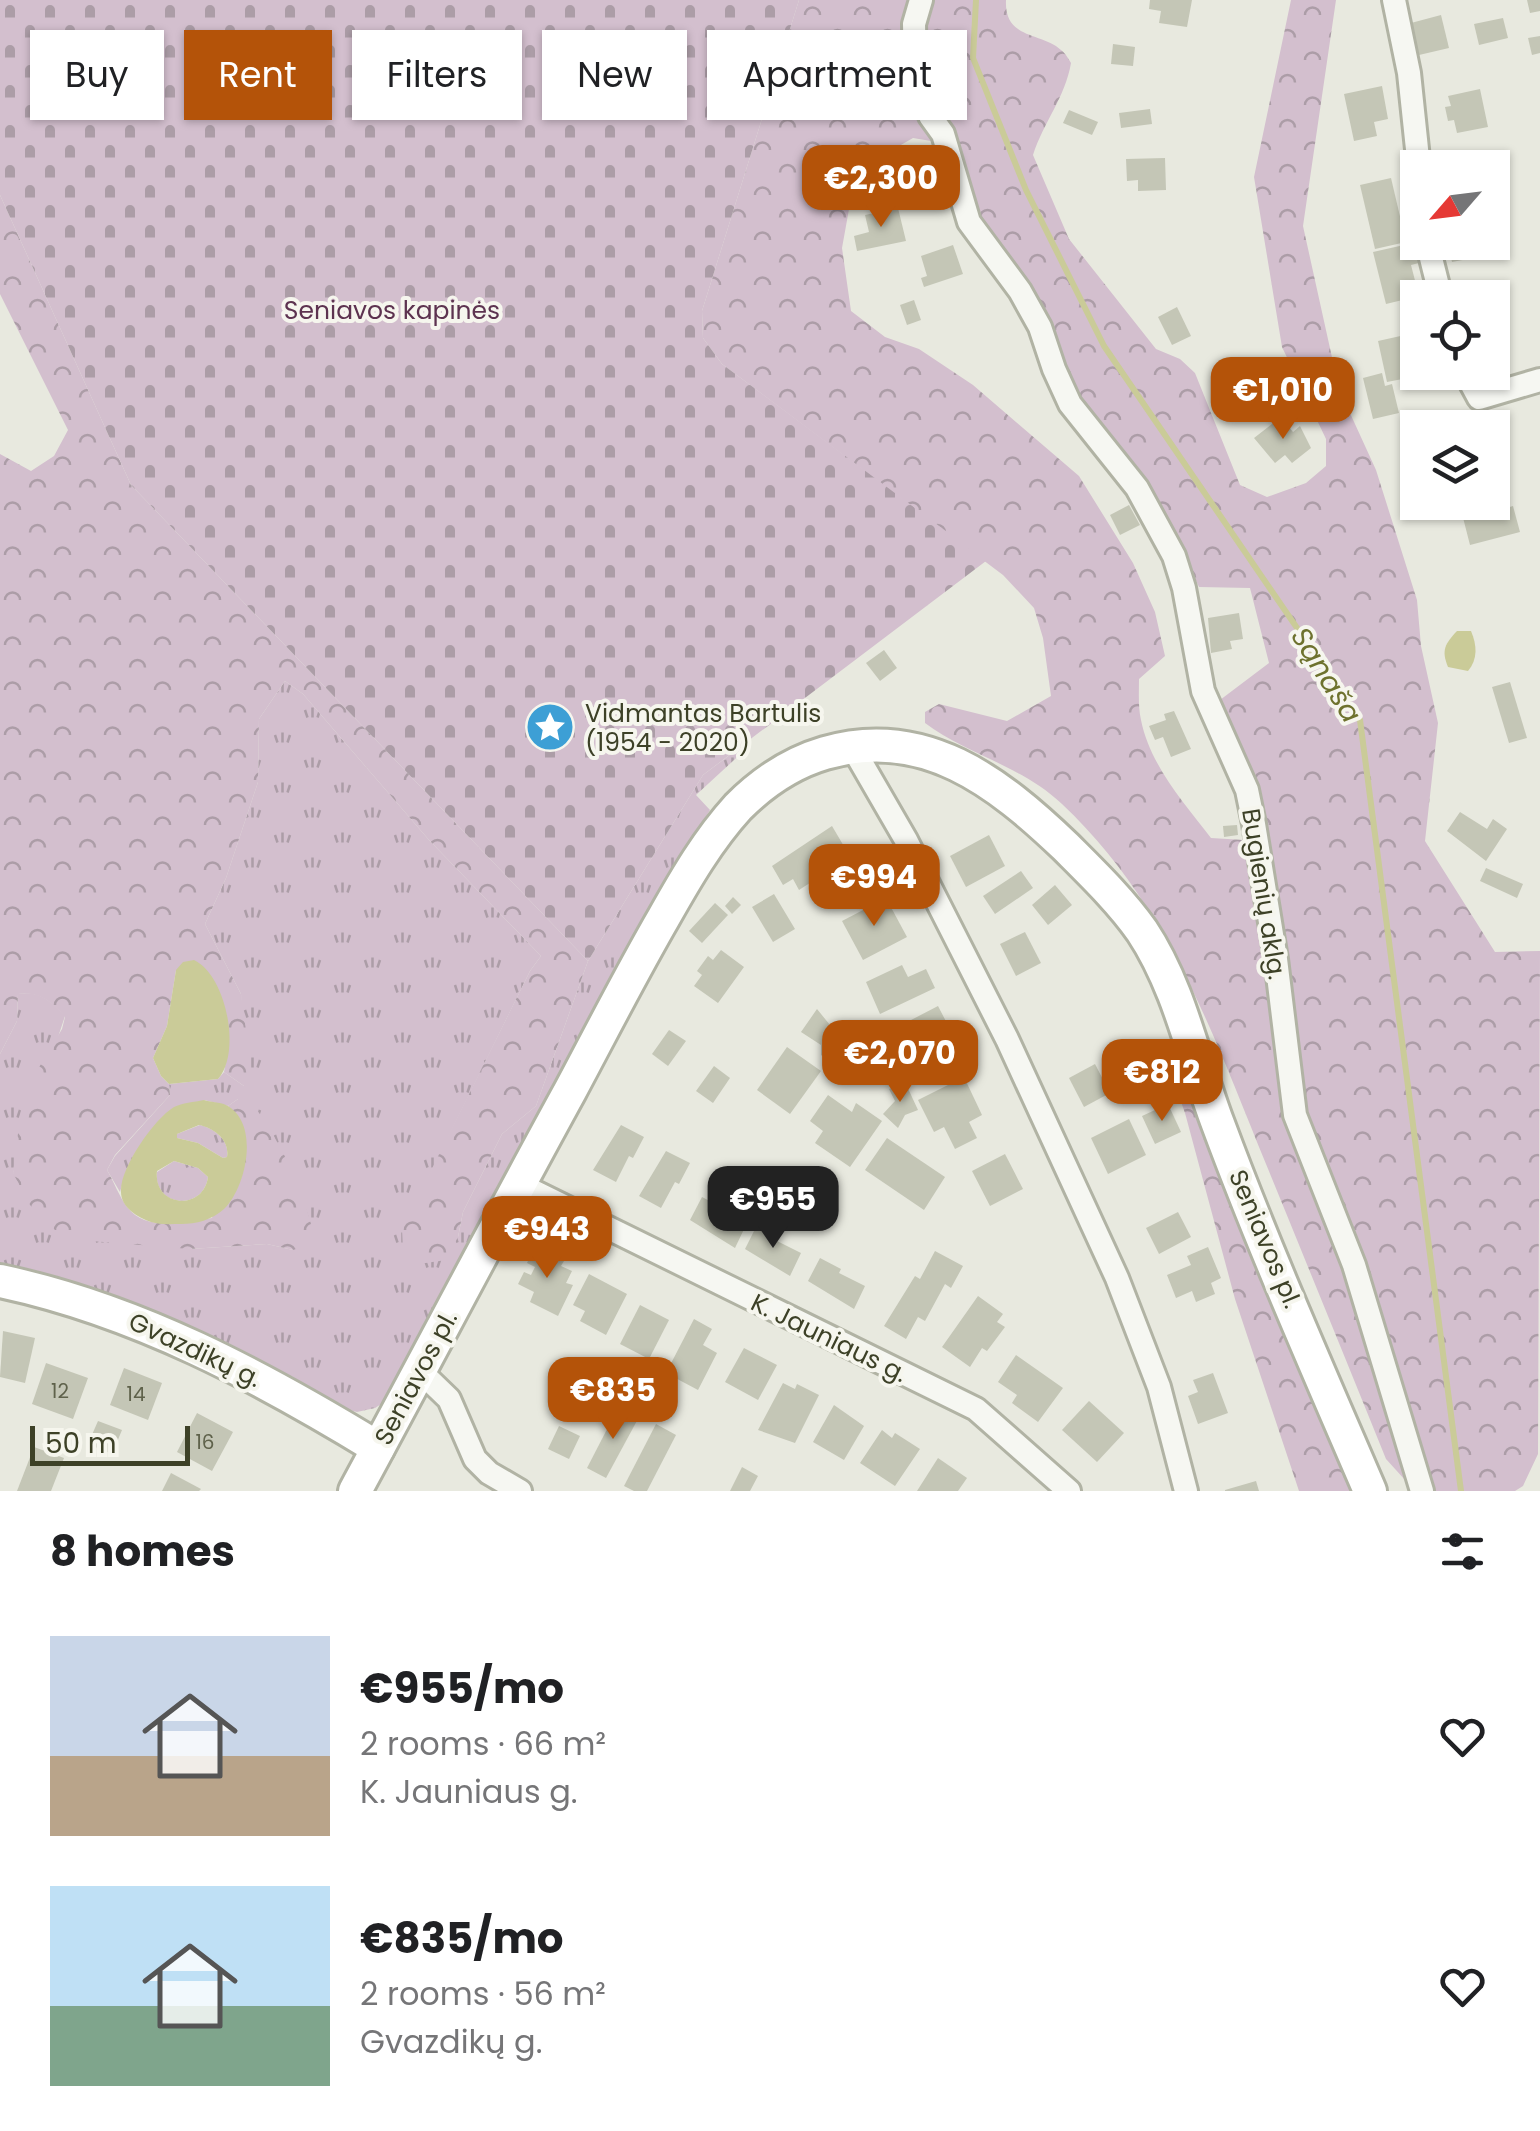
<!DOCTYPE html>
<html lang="en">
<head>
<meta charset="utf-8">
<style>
	body { margin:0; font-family:Poppins,sans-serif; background:#f2f2f2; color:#202124; height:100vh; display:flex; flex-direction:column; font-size:38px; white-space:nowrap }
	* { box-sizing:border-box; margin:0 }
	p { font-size:32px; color:#757577 }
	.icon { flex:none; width:55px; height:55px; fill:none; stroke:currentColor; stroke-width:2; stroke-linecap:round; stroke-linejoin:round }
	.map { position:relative; height:1491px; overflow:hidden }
	.sheet { display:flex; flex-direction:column; background:#fff; flex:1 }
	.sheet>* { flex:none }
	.banner { position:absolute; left:30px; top:30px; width:1000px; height:90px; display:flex; gap:20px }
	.needle { width:65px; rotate:242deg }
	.fabs { position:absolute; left:1400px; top:150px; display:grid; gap:20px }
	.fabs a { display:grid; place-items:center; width:110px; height:110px; border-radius:0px; background:#fff; box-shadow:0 2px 8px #0004; font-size:50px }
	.scale { position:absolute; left:30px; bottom:25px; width:160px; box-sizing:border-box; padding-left:10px; border:5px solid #3d4127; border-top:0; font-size:28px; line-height:35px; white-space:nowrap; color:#3d4127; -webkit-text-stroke:8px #f6f6ee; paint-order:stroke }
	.price { position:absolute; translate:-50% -85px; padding:0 22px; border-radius:20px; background:#b45309; color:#fff; font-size:32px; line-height:65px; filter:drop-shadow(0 2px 5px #0008) }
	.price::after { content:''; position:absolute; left:50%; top:60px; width:30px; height:22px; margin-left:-15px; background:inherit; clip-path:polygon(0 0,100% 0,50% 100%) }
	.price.current { background:#222; color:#fff }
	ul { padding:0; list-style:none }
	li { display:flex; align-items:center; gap:30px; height:250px; padding:0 50px }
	li span { display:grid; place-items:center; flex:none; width:280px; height:200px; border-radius:0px; color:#555 }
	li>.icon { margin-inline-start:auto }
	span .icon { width:120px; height:120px; fill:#fffc; stroke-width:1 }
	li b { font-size:42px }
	h2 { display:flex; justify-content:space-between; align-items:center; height:120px; padding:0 50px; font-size:42px }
	.pill { padding:0 35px; border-radius:0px; background:#fff; box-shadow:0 2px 8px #0004; font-size:35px; line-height:90px }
	.pill.current { background:#b45309; color:#fff }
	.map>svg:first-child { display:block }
	.grass { fill:url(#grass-tufts) }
	.forest { fill:url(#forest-crowns); fill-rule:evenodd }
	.cemetery { fill:url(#cemetery-stones) }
	.water { fill:#cacb98; fill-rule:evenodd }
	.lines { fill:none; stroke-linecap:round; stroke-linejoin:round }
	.stream { stroke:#cacb98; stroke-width:6 }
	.building { fill:#c4c6b6 }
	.street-casing { stroke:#b1b3a4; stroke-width:28 }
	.secondary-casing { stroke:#b1b3a4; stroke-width:38 }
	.street { stroke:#f6f7f2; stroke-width:22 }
	.secondary { stroke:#fff; stroke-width:32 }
	.labels { text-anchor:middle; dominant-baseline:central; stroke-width:8; stroke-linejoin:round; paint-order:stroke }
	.number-label { font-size:20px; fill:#5f624b }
	.park-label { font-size:25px; fill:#5d3350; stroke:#f6f6ee }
	.poi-label { font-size:25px; fill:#3d4127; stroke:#f6f6ee; text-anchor:start }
	.street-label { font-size:25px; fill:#3d4127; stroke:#f6f6ee }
	.water-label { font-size:28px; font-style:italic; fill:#6e722e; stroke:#f6f6ee }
</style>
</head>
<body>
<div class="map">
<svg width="1540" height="1491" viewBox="0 0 1540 1491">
	<defs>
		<pattern id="grass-tufts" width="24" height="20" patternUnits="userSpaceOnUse" patternTransform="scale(2.5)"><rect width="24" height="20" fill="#d3bfce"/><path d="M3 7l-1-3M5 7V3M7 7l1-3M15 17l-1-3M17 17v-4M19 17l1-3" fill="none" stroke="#ac9da7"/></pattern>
		<pattern id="forest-crowns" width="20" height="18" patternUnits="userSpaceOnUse" patternTransform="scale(2.5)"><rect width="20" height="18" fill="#d3bfce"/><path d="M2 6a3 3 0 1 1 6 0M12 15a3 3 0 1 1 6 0" fill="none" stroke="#ac9da7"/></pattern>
		<pattern id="cemetery-stones" width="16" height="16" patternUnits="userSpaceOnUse" patternTransform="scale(2.5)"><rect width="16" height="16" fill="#d3bfce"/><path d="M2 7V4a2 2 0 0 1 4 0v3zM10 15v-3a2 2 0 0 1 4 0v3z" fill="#ac9da7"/></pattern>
	</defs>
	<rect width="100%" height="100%" fill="#e8e9df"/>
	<g class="grass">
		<path d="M 285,681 L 303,694 L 429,840 L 541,956 L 530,971 L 403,1229 L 458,1237 L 463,1212 L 502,1134 L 536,1106 L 588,961 L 703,775 L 743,745 L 746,749 L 696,795 L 710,810 L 649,911 L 392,1397 L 375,1408 L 357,1412 L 342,1408 L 293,1377 L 141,1310 L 0,1270 L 0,1054 L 17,1021 L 18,994 C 39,990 51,1001 65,1016 L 13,1173 L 190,1249 L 267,1244 L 293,1250 L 238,1099 L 228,1106 L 204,1100 L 125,1175 L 120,1192 L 107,1170 L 115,1156 L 170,1095 L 169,1084 L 218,1079 L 224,1072 L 244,1086 L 241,994 L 205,924 L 226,878 L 258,782 L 259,719 Z"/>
		<path d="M 200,1125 C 215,1129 230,1140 227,1157 L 223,1158 L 198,1143 L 177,1138 L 177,1134 Z"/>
		<path d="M 174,1161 L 198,1168 L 208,1177 C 203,1212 153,1207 157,1172 Z"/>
	</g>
	<g class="forest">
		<path d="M 799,0 L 1006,0 C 1004,40 1042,32 1061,50 C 1065,53 1068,58 1071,63 C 1065,98 1044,121 1033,155 L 1069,239 L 1156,349 L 1180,359 L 1195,373 L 1240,485 L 1267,497 L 1306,483 L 1326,466 L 1326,439 L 1282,347 L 1254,177 L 1291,0 L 1336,0 L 1303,226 L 1339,389 L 1376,470 L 1417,600 L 1421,646 L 1438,723 L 1425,841 L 1495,952 L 1540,951 L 1538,1454 L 1523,1486 L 1515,1491 L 1415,1491 L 1386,1459 C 1346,1360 1306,1262 1266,1164 C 1212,1032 1168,904 1062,804 C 1022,766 968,755 925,723 L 925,712 L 939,704 L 1007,721 L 1051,696 L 1043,638 L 1034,608 L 1003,575 L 722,364 L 703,338 L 702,311 ZM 913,138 L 955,145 L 978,219 L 1073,397 L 1184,555 L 1199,587 L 1250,588 L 1269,663 L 1220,700 L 1243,755 L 1261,823 L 1244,840 L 1211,838 C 1184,803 1150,765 1141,720 C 1138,707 1139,692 1139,679 L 1165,656 L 1155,612 L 1133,563 L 1079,476 L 973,385 L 919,349 L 885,337 L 851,311 L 842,248 L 853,187 L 880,157 Z"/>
		<path d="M 0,195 L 131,485 L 588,961 L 536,1106 L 502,1134 L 463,1212 L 458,1237 L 446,1260 L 419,1264 L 403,1250 L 402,1229 L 530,971 L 541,956 L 429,840 L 303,694 L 285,681 L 259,719 L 258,782 L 226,878 L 205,924 L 241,994 L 253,1082 L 244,1086 L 224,1072 L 229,1044 L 226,1017 L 176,970 L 167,1026 L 153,1058 L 161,1076 L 169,1084 L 170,1095 L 115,1155 L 107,1170 C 114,1182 119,1196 127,1207 C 147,1233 184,1221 212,1218 L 239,1118 L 228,1106 L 238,1099 L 248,1099 C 277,1132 309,1200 315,1243 L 293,1250 L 267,1244 L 190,1249 L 79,1240 L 58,1233 L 30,1205 L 13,1173 L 23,1094 L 62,1029 L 65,1017 C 51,1001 39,991 18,994 L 17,1021 L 0,1054 L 0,454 L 31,471 L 54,456 L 68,430 L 0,294 Z"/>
		<polygon points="1174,1043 1350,1491 1299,1491 1235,1299 1185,1113 1162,1049"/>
	</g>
	<polygon class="cemetery" points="0,0 799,0 702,311 703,338 722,364 986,561 703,775 588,961 131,485 0,195"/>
	<g class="water">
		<path d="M 1457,631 L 1471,631 C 1477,645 1478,659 1468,671 L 1448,667 C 1441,650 1445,644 1457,631 Z"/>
		<path d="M 194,960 C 226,975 242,1052 218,1079 L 169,1084 L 161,1076 L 153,1058 L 167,1026 L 176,970 L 183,962 Z"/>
		<path d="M 204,1100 C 210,1102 220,1102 226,1105 C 261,1123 246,1188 224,1209 C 212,1220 196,1224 181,1224 C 171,1224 160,1225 151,1222 C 137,1217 120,1207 121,1190 C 121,1167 154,1119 174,1107 C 182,1103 194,1102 204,1100 ZM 199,1125 C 214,1128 230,1140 227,1157 L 223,1158 L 198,1143 L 177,1138 L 177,1134 ZM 174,1161 L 198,1168 L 208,1177 C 203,1212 153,1207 157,1171 Z"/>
	</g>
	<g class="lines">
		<polyline class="stream" points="976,0 973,58 1026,190 1104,346 1360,720 1461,1491"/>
	</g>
	<g class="building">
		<polygon points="1150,0 1192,0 1187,27 1159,23 1161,11 1149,9"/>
		<polygon points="1527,0 1540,0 1540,11 1530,13"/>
		<polygon points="1441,15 1449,48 1419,55 1411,23"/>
		<polygon points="1503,18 1508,38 1479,45 1474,24"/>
		<polygon points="1540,36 1540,53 1532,55 1528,38"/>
		<polygon points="1113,44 1135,47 1133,66 1111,64"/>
		<polygon points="1382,86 1388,119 1374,122 1377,136 1354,141 1344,94"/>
		<polygon points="1480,89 1488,127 1457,133 1454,120 1448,121 1445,107 1451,106 1448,96"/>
		<polygon points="1150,109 1152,124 1121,128 1119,113"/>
		<polygon points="1069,110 1098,122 1092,135 1063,123"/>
		<polygon points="1165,158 1166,190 1138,191 1138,180 1127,181 1126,159"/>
		<polygon points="1391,178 1406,242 1375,249 1360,185"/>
		<polygon points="898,208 906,241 857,251 854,236 869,232 865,215"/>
		<polygon points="1447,242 1470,242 1473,258 1452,262"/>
		<polygon points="953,245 963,274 924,287 921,278 927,276 921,256"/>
		<polygon points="1404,245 1407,259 1417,257 1419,263 1411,265 1419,296 1386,304 1373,252"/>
		<polygon points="914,300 921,320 907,325 900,305"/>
		<polygon points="1177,307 1191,336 1172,345 1158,317"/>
		<polygon points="1405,335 1413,377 1387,382 1378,341"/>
		<polygon points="1382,373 1385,386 1392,384 1399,413 1373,419 1363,378"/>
		<polygon points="1269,386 1280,403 1261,416 1249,399"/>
		<polygon points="1281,417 1293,432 1300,426 1311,448 1292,463 1285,455 1275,463 1254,438"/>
		<polygon points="1499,492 1503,509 1513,506 1520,532 1470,545 1459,502 1492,502 1492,494"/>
		<polygon points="1129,505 1140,525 1120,535 1110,515"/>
		<polygon points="1239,613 1243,639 1230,641 1232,649 1211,653 1208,618"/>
		<polygon points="884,650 897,668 880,681 866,663"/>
		<polygon points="1510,682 1527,738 1509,743 1492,687"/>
		<polygon points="1174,711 1191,749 1171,757 1163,737 1155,740 1149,726 1166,720 1164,714"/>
		<polygon points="1460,812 1487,829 1493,819 1507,829 1486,861 1447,831"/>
		<polygon points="1237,825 1238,835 1224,837 1223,826"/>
		<polygon points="832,826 855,865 821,886 816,879 799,890 793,879 783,885 772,866"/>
		<polygon points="989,835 1005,866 966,887 950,856"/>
		<polygon points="1486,868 1523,884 1517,898 1480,881"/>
		<polygon points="1021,871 1033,888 995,914 983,896"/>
		<polygon points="1055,885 1072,905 1048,925 1032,905"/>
		<polygon points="774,894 795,929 773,942 752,907"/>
		<polygon points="733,897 741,905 732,914 725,906"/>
		<polygon points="886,898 907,937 863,960 842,921"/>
		<polygon points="715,903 728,915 702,943 689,931"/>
		<polygon points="1025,932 1041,963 1016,976 1000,944"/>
		<polygon points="721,950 744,967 718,1003 694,986 702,975 697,971 708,956 713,960"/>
		<polygon points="902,965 908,977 926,969 935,988 880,1014 866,982"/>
		<polygon points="938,1006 964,1056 928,1074 912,1043 897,1051 888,1032"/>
		<polygon points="817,1009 847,1046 834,1065 821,1055 821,1045 801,1032"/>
		<polygon points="669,1030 686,1041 668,1066 652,1054"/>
		<polygon points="787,1047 821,1071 790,1114 757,1090"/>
		<polygon points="844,1055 862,1068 853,1081 835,1067"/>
		<polygon points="1095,1064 1110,1093 1084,1107 1069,1078"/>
		<polygon points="714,1066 730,1078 713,1103 696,1091"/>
		<polygon points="964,1077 982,1115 969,1122 977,1138 955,1149 944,1127 934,1132 918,1100"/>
		<polygon points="905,1082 918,1110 905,1115 898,1128 883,1114 895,1101 889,1089"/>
		<polygon points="828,1095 852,1112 856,1103 882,1121 850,1167 815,1143 823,1131 810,1121"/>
		<polygon points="1168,1104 1181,1132 1155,1144 1142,1116"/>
		<polygon points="1129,1119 1146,1155 1108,1174 1091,1138"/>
		<polygon points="621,1125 644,1137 633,1158 629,1156 616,1182 593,1170"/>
		<polygon points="887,1138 945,1177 924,1210 865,1170"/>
		<polygon points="666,1151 690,1163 679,1184 675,1182 661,1208 639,1196"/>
		<polygon points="1005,1154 1023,1189 990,1206 972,1171"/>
		<polygon points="702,1197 723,1208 720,1212 746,1225 735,1248 690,1220"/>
		<polygon points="1178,1212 1191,1237 1159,1254 1146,1228"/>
		<polygon points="757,1225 777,1236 775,1240 801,1253 790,1276 745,1249"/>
		<polygon points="535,1246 564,1261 561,1266 572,1271 566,1283 573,1285 558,1316 530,1302 534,1292 518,1284 524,1272 531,1275 535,1267 527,1263"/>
		<polygon points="1208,1247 1221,1278 1211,1283 1215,1294 1196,1302 1192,1291 1176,1298 1167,1275 1191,1265 1187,1256"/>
		<polygon points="935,1251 963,1266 951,1288 945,1284 925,1321 918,1317 906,1339 884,1326 915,1276 920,1279"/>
		<polygon points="820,1258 841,1269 839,1273 865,1286 854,1309 808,1281"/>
		<polygon points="589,1274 627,1294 606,1335 580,1321 585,1311 573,1305"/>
		<polygon points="978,1296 1003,1314 997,1322 1005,1327 987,1351 982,1348 970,1367 942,1347"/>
		<polygon points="640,1305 669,1320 649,1359 620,1344"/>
		<polygon points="694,1319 712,1329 703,1345 717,1353 698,1390 666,1373"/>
		<polygon points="3,1331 35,1338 25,1383 0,1377"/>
		<polygon points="744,1348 777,1365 758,1400 725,1382"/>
		<polygon points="1016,1355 1063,1388 1038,1422 1012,1403 1017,1395 998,1382"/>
		<polygon points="612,1359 622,1365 612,1383 601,1378"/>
		<polygon points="46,1363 88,1378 73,1419 32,1404"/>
		<polygon points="124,1368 162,1383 148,1420 110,1405"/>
		<polygon points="1213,1373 1228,1413 1198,1424 1188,1396 1198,1392 1193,1380"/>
		<polygon points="783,1383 795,1389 797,1384 819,1395 795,1443 758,1430"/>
		<polygon points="580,1386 601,1397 590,1419 569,1409"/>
		<polygon points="1089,1401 1124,1433 1097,1462 1062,1430"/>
		<polygon points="834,1405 864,1426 844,1460 813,1442"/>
		<polygon points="619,1406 639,1417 606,1478 587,1468"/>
		<polygon points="197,1413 233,1432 212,1471 177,1452"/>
		<polygon points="98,1421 122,1430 112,1454 88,1444"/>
		<polygon points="656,1424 676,1435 647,1491 634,1491 624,1486"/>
		<polygon points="559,1426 580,1436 569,1459 548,1449"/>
		<polygon points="882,1430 892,1438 895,1433 920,1449 895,1486 860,1463"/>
		<polygon points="34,1447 64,1458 51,1491 17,1491"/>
		<polygon points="938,1458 967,1478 958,1491 917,1491"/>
		<polygon points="742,1467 758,1476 750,1491 730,1491"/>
		<polygon points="171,1473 201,1489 199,1491 162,1491"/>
		<polygon points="1256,1481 1259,1491 1225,1491 1225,1490"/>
	</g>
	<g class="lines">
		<g class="street-casing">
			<g id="street">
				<polyline points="921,0 914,24 915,69 930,116 943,134 969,222 1020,291 1040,327 1054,369 1070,404 1137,488 1174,556 1184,588 1203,691 1247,790 1254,824 1276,959 1295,1115 1354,1265 1422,1491"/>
				<polyline points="1394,0 1409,73 1419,168"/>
				<polyline points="1427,242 1441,298"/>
				<polyline points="1465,372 1479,398 1540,380"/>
				<polyline points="851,745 906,840 1007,1039 1117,1278 1159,1387 1186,1491"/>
				<polyline points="519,1184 976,1409 1069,1491"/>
				<polyline points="420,1371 449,1399 475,1459 489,1473 520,1491"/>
			</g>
		</g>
		<g class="secondary-casing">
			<g id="secondary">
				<path d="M 0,1281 C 137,1310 260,1376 378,1448"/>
				<path d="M 355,1491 C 427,1358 497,1224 570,1091 C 601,1033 631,974 664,917 C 686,878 708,840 738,807 C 763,782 791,763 825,753 C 924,724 998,782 1066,847 C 1092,873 1121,901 1142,931 C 1180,988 1194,1061 1218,1124 C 1264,1248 1318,1370 1370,1491"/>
			</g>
		</g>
		<use href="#street" class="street"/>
		<use href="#secondary" class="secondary"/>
	</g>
	<defs>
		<g id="sight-disc" transform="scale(2.5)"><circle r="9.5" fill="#3d9fd5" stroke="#f6f6ee"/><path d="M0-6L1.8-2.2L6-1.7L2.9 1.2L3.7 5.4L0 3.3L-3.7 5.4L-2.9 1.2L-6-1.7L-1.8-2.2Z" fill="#fff"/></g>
	</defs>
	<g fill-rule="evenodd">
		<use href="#sight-disc" x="550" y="727"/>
	</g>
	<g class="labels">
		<g class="number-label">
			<text x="60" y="1391">12</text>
			<text x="136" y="1394">14</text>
			<text x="205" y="1442">16</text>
		</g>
		<g class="park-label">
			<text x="392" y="310">Seniavos kapinės</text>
		</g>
		<g class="poi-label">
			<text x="585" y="713">Vidmantas Bartulis<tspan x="585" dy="29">(1954 - 2020)</tspan></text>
		</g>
		<g class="street-label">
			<text transform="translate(1264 894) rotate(81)">Bugienių aklg.</text>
			<text transform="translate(1265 1239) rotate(67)">Seniavos pl.</text>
			<text transform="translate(829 1338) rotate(26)">K. Jauniaus g.</text>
			<text transform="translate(195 1350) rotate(25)">Gvazdikų g.</text>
			<text transform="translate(416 1378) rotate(-62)">Seniavos pl.</text>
		</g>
		<g class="water-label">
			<text transform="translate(1326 675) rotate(58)">Sąnaša</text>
		</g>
	</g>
</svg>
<div class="fabs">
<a><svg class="needle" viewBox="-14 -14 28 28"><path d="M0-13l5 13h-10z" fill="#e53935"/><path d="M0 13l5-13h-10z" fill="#757577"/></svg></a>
<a><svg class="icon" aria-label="locate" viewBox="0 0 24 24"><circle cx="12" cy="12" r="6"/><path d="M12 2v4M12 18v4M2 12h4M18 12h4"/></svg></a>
<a><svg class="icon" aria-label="layers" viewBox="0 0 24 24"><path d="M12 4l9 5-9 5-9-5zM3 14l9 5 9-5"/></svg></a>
</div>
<div class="scale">50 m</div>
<b class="price" style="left:881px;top:230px">€2,300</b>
<b class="price" style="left:1283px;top:442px">€1,010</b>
<b class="price" style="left:874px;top:929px">€994</b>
<b class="price" style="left:900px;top:1105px">€2,070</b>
<b class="price" style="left:1162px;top:1124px">€812</b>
<b class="price current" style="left:773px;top:1251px">€955</b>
<b class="price" style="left:547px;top:1281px">€943</b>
<b class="price" style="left:613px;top:1442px">€835</b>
<div class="banner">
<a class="pill">Buy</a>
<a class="pill current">Rent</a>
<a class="pill">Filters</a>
<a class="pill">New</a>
<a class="pill">Apartment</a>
</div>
</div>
<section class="sheet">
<h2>8 homes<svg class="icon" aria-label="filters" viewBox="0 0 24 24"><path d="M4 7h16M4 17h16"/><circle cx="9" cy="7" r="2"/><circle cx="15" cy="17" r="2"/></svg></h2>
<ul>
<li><span style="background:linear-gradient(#c9d6e8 60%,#b9a48a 0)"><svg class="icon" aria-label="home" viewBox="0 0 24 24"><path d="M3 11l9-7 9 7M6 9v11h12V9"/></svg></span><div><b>€955/mo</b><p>2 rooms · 66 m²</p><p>K. Jauniaus g.</p></div><svg class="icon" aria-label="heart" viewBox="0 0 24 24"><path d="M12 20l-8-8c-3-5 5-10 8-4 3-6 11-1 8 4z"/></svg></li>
<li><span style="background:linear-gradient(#bfe0f5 60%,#7fa58c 0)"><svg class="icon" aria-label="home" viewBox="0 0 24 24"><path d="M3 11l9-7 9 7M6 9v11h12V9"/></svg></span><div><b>€835/mo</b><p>2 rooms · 56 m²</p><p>Gvazdikų g.</p></div><svg class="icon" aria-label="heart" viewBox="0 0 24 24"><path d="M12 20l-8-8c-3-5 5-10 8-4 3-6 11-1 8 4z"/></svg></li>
</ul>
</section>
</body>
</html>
